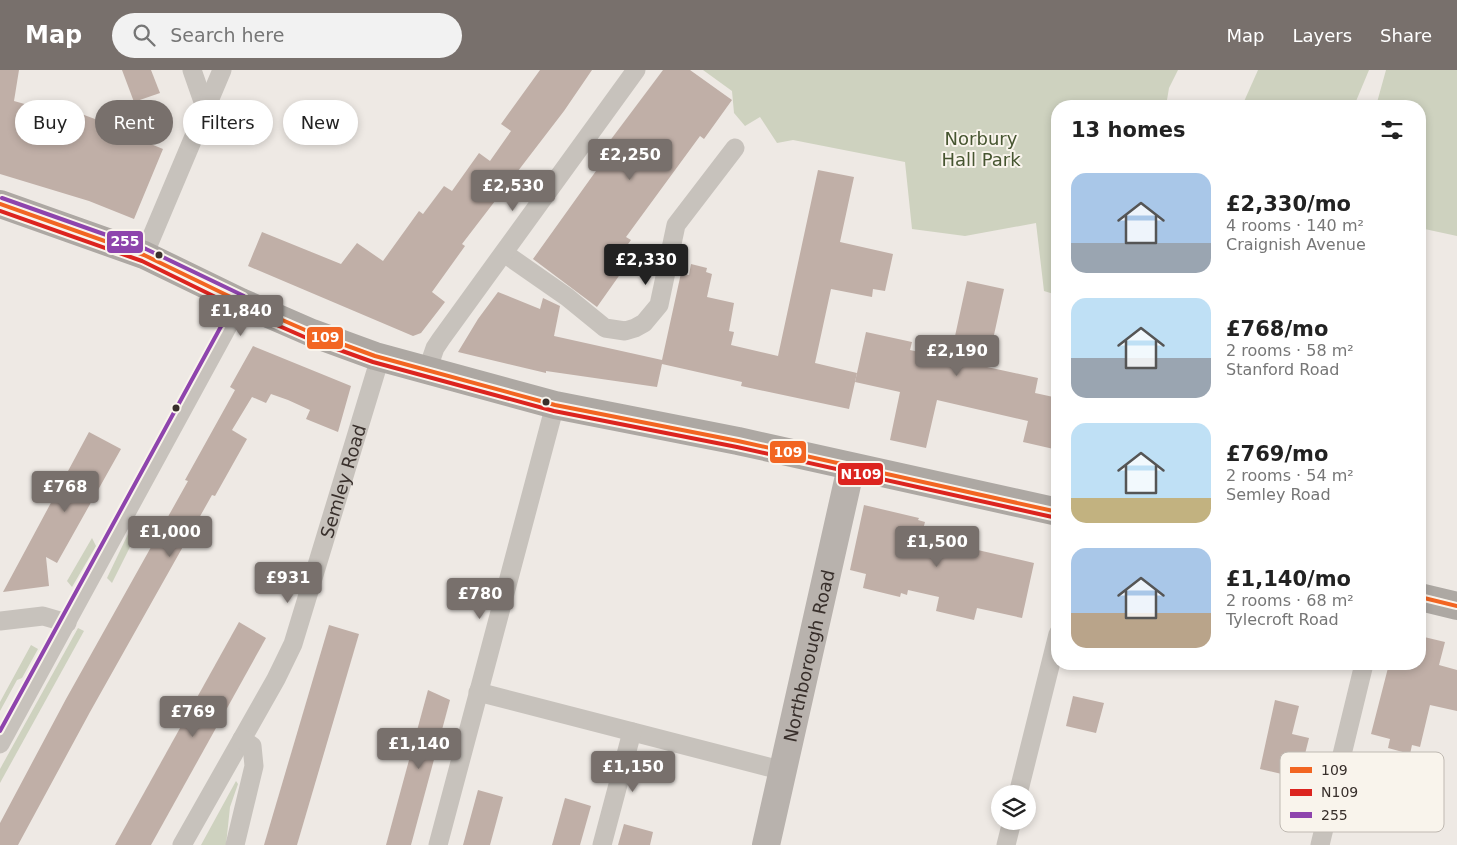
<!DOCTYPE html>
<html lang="en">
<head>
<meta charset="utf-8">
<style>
	body { margin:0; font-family:"DejaVu Sans",sans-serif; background:#f2f2f2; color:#222; height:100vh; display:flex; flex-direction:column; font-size:19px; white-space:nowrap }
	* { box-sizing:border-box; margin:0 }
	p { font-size:16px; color:#767676 }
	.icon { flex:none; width:28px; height:28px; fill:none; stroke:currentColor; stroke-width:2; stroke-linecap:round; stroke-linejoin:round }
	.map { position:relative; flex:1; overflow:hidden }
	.details { position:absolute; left:1051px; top:30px; width:375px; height:570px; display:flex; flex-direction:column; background:#fff; border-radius:20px; box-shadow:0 2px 8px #0003 }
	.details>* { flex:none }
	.banner { position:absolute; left:15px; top:30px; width:475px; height:45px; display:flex; gap:10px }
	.controls { position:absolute; left:991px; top:715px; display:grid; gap:10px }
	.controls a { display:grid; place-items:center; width:45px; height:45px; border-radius:50%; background:#fff; box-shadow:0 2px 8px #0003; font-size:25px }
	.price { position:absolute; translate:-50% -42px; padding:0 11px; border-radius:5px; background:#78706c; color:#fff; font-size:16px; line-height:32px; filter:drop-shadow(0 1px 2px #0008) }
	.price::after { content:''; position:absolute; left:50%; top:30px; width:15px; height:11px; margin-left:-8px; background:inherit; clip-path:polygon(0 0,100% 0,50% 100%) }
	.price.current { background:#222; color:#fff }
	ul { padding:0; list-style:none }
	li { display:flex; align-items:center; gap:15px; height:125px; padding:0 20px }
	li span { display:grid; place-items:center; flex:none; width:140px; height:100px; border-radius:15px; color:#555 }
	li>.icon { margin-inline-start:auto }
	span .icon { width:60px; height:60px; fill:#fffc; stroke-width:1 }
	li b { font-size:21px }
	h2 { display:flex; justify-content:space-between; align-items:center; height:60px; padding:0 20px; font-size:21px }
	.chip { padding:0 18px; border-radius:22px; background:#fff; box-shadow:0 2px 8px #0003; font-size:18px; line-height:45px }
	.chip.current { background:#78706c; color:#fff }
	header { display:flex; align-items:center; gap:30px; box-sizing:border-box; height:70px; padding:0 25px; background:#78706c; color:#fff }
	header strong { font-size:24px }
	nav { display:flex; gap:28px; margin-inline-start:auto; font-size:18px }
	.search { width:350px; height:45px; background:#f2f2f2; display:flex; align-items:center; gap:12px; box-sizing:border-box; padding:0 18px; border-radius:28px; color:#767676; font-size:19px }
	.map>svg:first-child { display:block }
	.green { fill:#ced2bf }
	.building { fill:#c0afa7 }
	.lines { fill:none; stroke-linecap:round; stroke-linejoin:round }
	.street { stroke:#c7c2bc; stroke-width:19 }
	.secondary { stroke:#b8b2ad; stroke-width:28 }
	.highway { stroke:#ada8a3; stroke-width:28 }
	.bus-1-casing { stroke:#f9f4ec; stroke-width:8 }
	.bus-2-casing { stroke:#f9f4ec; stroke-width:8 }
	.bus-3-casing { stroke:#f9f4ec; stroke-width:8 }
	.bus-1 { stroke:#f26522; stroke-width:4 }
	.bus-2 { stroke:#dc241f; stroke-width:4 }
	.bus-3 { stroke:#8e44ad; stroke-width:4 }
	.bus-dot { fill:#382f2b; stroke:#f9f4ec; stroke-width:2 }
	.labels { text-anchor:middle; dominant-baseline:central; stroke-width:4; stroke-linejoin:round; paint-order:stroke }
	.park-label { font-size:18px; fill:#465530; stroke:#f9f4ec }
	.street-label { font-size:18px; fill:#382f2b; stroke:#f9f4ec }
	.key { fill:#f9f4ec; stroke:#bfb9b2; stroke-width:1 }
	.key-label { font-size:14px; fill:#382f2b }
	.line-badge { stroke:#f9f4ec; stroke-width:2 }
	.badge-label { font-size:14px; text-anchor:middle; font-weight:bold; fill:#fff }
</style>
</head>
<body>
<header>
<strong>Map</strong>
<div class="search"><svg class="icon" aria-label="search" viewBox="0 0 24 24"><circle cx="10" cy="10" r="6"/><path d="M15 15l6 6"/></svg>Search here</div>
<nav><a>Map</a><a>Layers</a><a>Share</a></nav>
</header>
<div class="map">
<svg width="1457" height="775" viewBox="0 0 1457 775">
	<rect width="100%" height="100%" fill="#eee9e4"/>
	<g class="green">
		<polygon points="703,0 1178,0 1169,18 1166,36 1058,36 1057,225 1044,221 1036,153 965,166 912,159 905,92 793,70 777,73 760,47 745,56 734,43 732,21"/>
		<polygon points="1258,0 1369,0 1354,36 1242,36"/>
		<polygon points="1386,0 1457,0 1457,166 1420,158 1420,36 1376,36"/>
		<polygon points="129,462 135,467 112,513 107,508"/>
		<polygon points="92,468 96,476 72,517 67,511"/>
		<polygon points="78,558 84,561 0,713 0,699"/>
		<polygon points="31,575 38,579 22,608 17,610 0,641 0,632"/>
		<polygon points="236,711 238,714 230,737 226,775 201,775"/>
	</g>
	<g class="building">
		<polygon points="0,0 19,0 14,31 53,42 68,39 103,52 101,58 139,75 141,70 163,79 134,149 89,131 0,104"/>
		<polygon points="122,0 151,0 160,23 134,32"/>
		<polygon points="540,0 592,0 564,41 462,174 465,176 432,222 445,232 421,263 413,266 248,196 262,162 341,194 357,173 383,191 419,141 423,144 444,116 452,121 479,83 490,91 511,61 501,54"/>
		<polygon points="663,0 690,0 732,30 704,69 700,66 626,167 631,170 612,196 621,203 597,237 533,189 611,80 606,76"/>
		<polygon points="818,100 854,107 840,172 893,184 885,221 873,219 872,227 831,219 815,293 857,303 849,339 741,316 742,312 662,294 657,317 546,301 546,303 458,282 478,249 498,222 540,239 543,228 560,236 554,266 662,290 681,203 689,205 691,194 707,198 706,202 712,204 707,227 734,233 729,261 734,262 731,275 778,286"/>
		<polygon points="967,211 1004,219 987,297 1038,308 1035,323 1058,328 1058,380 1023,372 1028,351 937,330 926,378 890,370 900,322 855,312 866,262 912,272 910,280 950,289"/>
		<polygon points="253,276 351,316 338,362 306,349 310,340 288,330 271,324 266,333 252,327 232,360 247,369 215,426 212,425 90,642 18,775 0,775 0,753 66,629 188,411 185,410 235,320 230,317"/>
		<polygon points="89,362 121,379 57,493 46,487 49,516 3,522"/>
		<polygon points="864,435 919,448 918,450 925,452 921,467 1034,493 1022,548 977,538 974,550 936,541 939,527 908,520 907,525 901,523 900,527 863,518 866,504 850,500"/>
		<polygon points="239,552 266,568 151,775 115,775"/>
		<polygon points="329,555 359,564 297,775 264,775"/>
		<polygon points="1420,566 1445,572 1439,595 1457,600 1457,641 1430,635 1420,677 1412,675 1410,684 1388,678 1390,669 1371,664 1389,594 1420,594"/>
		<polygon points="428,620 450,630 411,775 386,775"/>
		<polygon points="1073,626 1104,633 1096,663 1066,656"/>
		<polygon points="1275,630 1299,636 1292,664 1309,668 1299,708 1260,699"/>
		<polygon points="478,720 503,727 490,775 463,775"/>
		<polygon points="565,728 591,736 580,775 552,775"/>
		<polygon points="624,754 653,762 650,775 618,775"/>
	</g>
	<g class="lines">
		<g class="street">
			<polyline points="192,0 206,40"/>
			<polyline points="504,183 567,227 605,258 625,261 635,258 644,253 659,235 676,155 735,78"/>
			<polyline points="144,185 222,0"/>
			<polyline points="427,301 435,278 441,269 636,0"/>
			<polyline points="0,551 43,546 67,553"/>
			<polyline points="478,622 784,701"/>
			<polyline points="0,674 241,232"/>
			<polyline points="1018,724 1058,564"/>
			<path id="s1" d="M 182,775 L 276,609 L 293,574 L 380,288"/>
			<polyline points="235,775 254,696 252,676 242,669"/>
			<polyline points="438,775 555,335"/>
			<polyline points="602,775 632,662"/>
			<polyline points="1006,775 1012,751"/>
			<polyline points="1320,775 1364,594"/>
		</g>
		<path class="secondary" id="s2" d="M 766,775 L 851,397"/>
		<g class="highway">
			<polyline points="0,134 144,185 241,232 312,263 375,286 555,335 738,371 1058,442"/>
			<polyline points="1420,527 1457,536"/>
		</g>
		<g class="bus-1-casing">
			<g id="bus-1">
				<polyline points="0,134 144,185 241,232 312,263 375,286 555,335 738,371 1058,442"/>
				<polyline points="1420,527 1457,536"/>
			</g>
		</g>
		<g class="bus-2-casing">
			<polyline id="bus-2" points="0,141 142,191 238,238 309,269 373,292 554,341 737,377 1057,448"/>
		</g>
		<g class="bus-3-casing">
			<g id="bus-3">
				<polyline points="2,128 146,179 244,226"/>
				<polyline points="0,661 236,229"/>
			</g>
		</g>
		<use href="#bus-1" class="bus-1"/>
		<use href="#bus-2" class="bus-2"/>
		<use href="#bus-3" class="bus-3"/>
	</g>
	<g class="bus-dot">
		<circle cx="159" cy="185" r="4.5"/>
		<circle cx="546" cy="332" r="4.5"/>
		<circle cx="176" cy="338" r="4.5"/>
	</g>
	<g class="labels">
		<g class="park-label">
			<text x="981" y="68">Norbury<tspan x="981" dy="21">Hall Park</tspan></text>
		</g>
		<g class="street-label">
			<text stroke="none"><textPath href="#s1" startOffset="400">Semley Road</textPath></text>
			<text stroke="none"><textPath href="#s2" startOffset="194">Northborough Road</textPath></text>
		</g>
	</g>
	<rect x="1280" y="682" width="164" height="80" rx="8" class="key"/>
	<rect x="1290" y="697" width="22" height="6" fill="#f26522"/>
	<rect x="1290" y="719" width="22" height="7" fill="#dc241f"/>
	<rect x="1290" y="742" width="22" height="6" fill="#8e44ad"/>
	<g class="key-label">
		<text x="1321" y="705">109</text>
		<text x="1321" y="727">N109</text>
		<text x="1321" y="750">255</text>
	</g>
	<g class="line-badge">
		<rect x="106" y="160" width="38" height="24" rx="5" fill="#8e44ad"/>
		<rect x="306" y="256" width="38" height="24" rx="5" fill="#f26522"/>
		<rect x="769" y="370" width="38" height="24" rx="5" fill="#f26522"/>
		<rect x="837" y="392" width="47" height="24" rx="5" fill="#dc241f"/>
	</g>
	<g class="badge-label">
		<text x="125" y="176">255</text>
		<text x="325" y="272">109</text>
		<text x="788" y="387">109</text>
		<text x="861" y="409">N109</text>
	</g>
</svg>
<div class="controls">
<a><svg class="icon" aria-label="layers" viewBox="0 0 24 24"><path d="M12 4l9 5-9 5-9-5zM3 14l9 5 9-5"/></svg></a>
</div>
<b class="price" style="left:630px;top:111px">£2,250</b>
<b class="price" style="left:513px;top:142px">£2,530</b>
<b class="price current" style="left:646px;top:216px">£2,330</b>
<b class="price" style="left:241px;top:267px">£1,840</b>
<b class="price" style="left:957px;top:307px">£2,190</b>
<b class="price" style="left:65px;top:443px">£768</b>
<b class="price" style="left:170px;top:488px">£1,000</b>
<b class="price" style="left:937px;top:498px">£1,500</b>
<b class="price" style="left:288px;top:534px">£931</b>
<b class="price" style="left:480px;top:550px">£780</b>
<b class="price" style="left:193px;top:668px">£769</b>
<b class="price" style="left:419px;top:700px">£1,140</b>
<b class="price" style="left:633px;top:723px">£1,150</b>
<div class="banner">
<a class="chip">Buy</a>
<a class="chip current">Rent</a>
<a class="chip">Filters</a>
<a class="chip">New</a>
</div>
<section class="details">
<h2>13 homes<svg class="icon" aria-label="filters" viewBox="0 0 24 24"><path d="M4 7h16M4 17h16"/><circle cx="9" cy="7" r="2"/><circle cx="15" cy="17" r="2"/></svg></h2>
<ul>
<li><span style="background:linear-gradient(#a9c7e8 70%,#9aa5b1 0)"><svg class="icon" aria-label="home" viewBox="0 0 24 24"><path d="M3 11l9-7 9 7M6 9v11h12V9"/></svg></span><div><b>£2,330/mo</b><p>4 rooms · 140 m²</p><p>Craignish Avenue</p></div></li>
<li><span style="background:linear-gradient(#bfe0f5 60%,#9aa5b1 0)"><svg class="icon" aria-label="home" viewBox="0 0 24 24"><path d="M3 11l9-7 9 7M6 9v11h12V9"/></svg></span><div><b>£768/mo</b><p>2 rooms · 58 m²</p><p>Stanford Road</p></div></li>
<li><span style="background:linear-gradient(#bfe0f5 75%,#c2b280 0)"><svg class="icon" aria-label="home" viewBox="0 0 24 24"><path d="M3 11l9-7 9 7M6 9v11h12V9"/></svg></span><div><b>£769/mo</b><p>2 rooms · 54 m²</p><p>Semley Road</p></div></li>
<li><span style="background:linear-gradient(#a9c7e8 65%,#b9a48a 0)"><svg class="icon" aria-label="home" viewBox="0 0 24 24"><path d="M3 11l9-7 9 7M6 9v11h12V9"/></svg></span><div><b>£1,140/mo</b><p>2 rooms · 68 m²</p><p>Tylecroft Road</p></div></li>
</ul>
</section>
</div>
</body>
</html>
